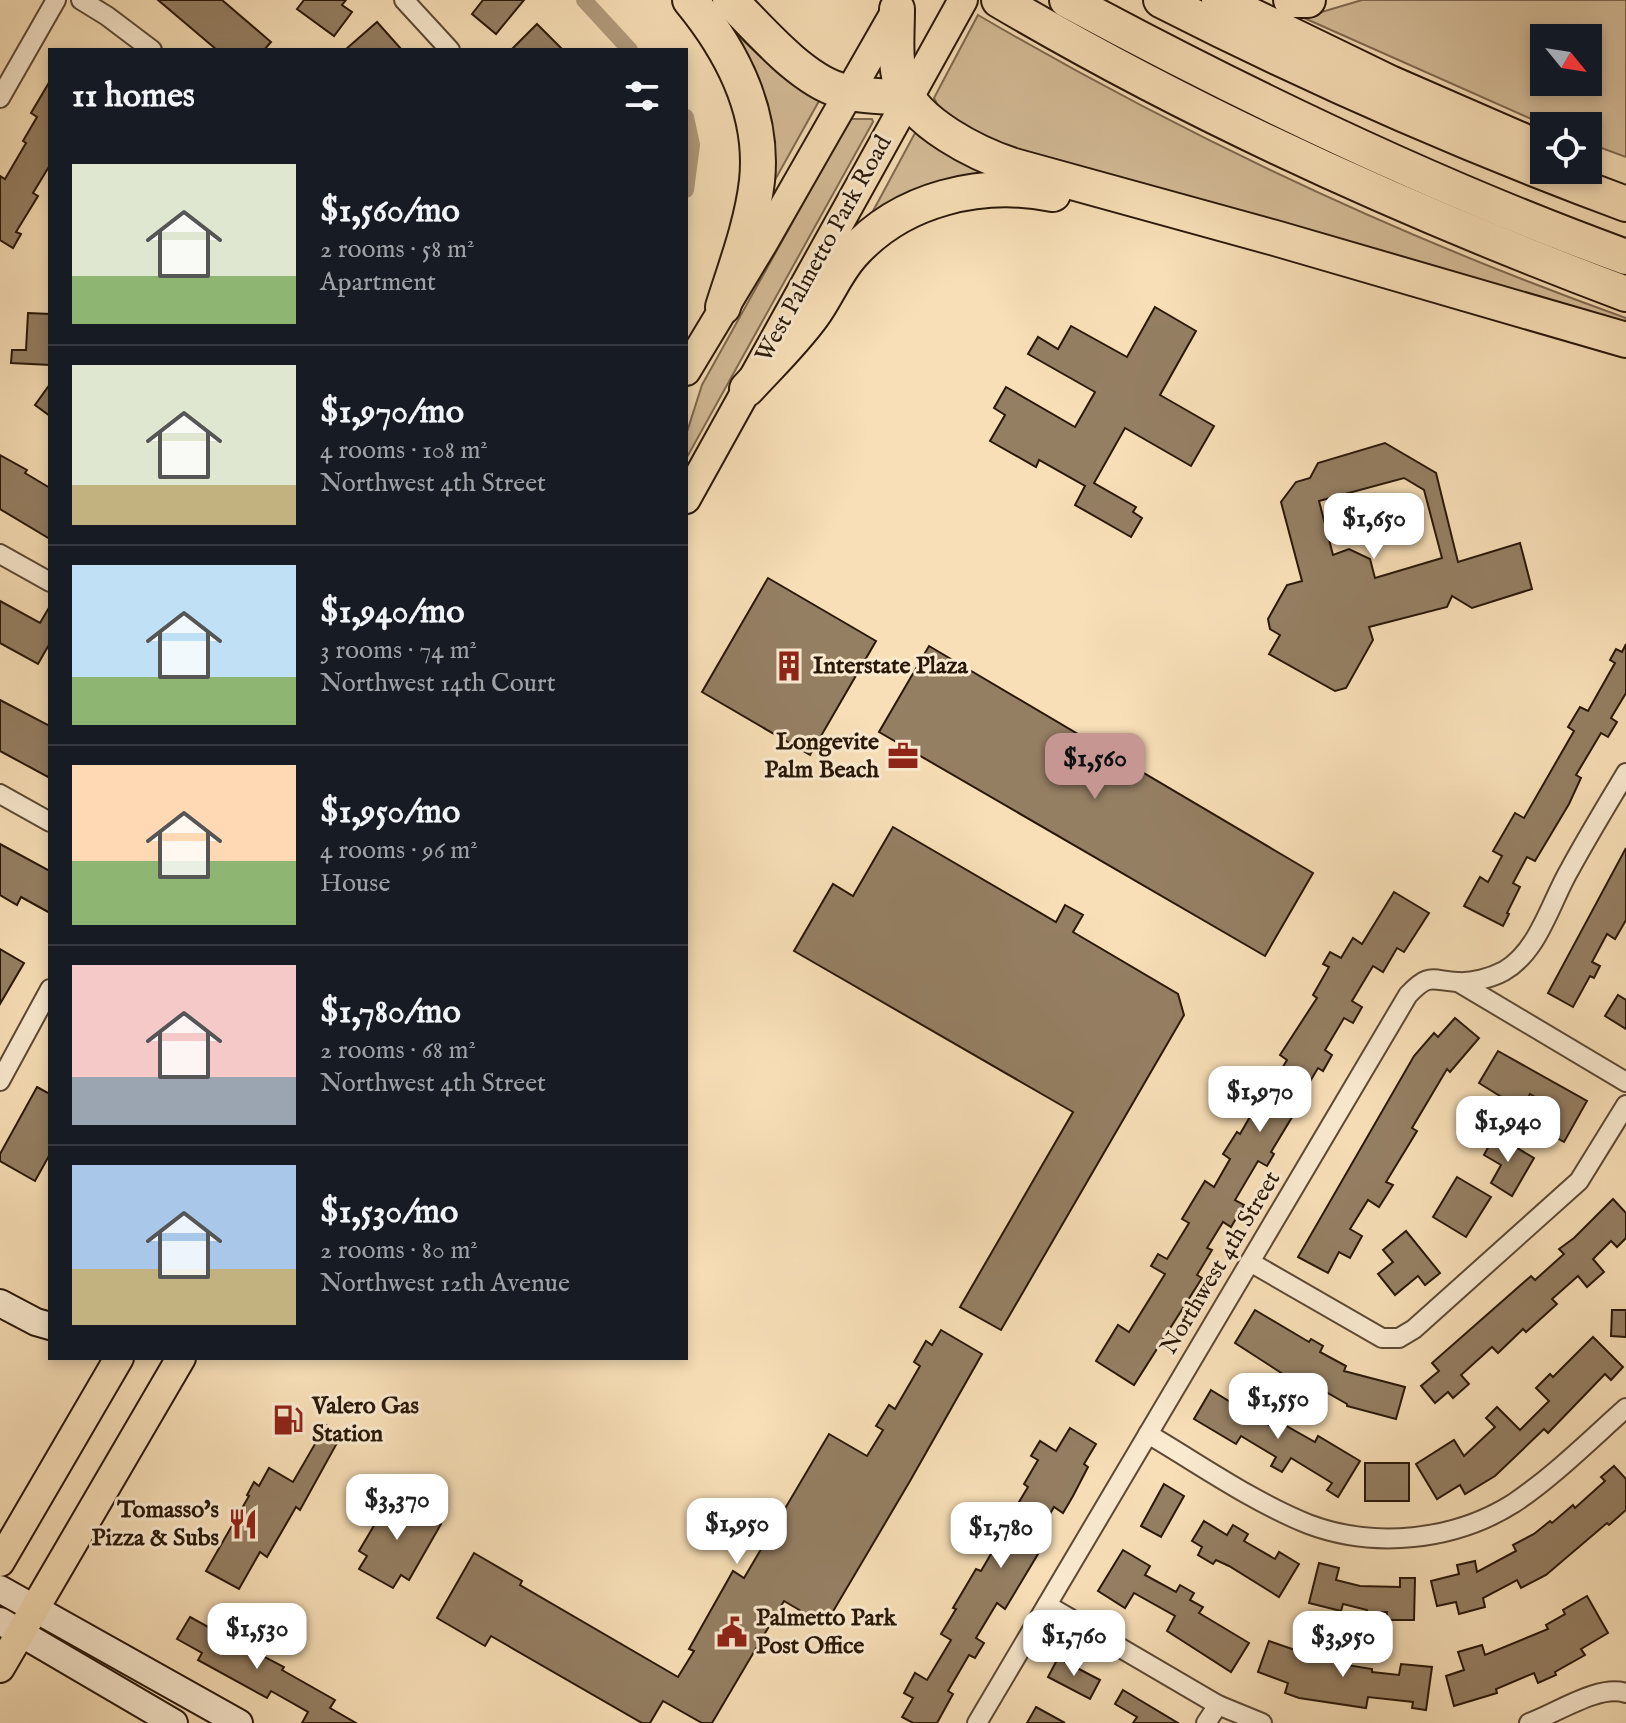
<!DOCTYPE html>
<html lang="en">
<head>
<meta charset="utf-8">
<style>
	body { margin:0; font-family:"IM FELL English",serif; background:#242831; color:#f1f3f6; height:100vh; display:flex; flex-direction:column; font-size:30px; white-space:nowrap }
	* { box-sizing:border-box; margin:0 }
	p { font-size:26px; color:#9ea1a6 }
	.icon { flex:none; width:44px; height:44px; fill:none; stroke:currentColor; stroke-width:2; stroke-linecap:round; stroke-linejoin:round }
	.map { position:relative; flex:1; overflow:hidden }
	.details { position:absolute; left:48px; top:48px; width:640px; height:1312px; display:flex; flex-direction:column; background:#171b24; border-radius:0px; box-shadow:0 4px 12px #0003 }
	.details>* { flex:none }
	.needle { width:52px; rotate:120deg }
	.buttons { position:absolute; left:1530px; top:24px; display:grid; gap:16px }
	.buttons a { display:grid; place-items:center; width:72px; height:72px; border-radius:0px; background:#171b24; box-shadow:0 4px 12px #0003; font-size:40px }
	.price { position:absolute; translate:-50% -68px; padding:0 18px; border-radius:16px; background:#fff; color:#222; font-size:26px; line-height:52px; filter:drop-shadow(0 2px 4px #0008) }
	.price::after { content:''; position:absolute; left:50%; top:48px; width:24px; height:18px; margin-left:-12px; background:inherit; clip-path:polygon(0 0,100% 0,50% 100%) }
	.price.active { background:#c59692; color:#111 }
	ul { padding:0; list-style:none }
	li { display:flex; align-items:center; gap:24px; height:200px; padding:0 24px }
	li+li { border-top:2px solid #363941 }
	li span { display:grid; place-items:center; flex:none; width:224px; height:160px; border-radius:0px; color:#555 }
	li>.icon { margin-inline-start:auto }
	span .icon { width:96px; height:96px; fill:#fffc; stroke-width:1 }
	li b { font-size:34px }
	h2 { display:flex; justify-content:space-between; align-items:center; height:96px; padding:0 24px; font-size:34px }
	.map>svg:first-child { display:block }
	.green { fill:#d5bd99; stroke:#7f6a50; stroke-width:2; fill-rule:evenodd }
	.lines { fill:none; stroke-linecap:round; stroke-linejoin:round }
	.canal { stroke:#b29b7c; stroke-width:16 }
	.building { fill:#957f63; stroke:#291708; stroke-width:2; fill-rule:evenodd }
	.street-casing { stroke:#5d4934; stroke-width:22 }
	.secondary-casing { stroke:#291708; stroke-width:30 }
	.primary-casing { stroke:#291708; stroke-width:32 }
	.highway-casing { stroke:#291708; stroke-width:38 }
	.street { stroke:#faead0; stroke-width:18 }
	.secondary { stroke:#faead0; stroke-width:26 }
	.primary { stroke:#f8dfb7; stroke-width:28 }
	.highway { stroke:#f8dfb7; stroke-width:34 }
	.labels { text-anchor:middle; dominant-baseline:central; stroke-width:6; stroke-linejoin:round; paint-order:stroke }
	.street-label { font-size:24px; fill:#291708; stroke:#faead0 }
	.poi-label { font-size:24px; font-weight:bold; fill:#291708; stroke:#faead0; text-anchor:start }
</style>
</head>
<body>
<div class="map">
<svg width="1626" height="1723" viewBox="0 0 1626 1723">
	<rect width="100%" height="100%" fill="#f8dfb7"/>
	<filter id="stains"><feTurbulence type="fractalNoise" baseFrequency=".0025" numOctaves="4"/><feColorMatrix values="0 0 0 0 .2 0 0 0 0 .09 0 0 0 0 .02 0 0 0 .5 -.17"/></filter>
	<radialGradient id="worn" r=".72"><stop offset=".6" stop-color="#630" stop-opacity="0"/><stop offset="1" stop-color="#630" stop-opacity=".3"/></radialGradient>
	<g class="green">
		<path d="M 1362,0 L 1626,0 L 1626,157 L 1588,143 L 1588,126 L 1547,126 L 1295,14 L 1315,14 ZM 1544,38 L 1588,38 L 1588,82 L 1544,82 Z"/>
		<path d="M 978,15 C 1183,135 1402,238 1626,318 L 1626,334 L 976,138 L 940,109 L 934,98 Z"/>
		<polygon points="733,31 780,75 819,101 766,196"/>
		<polygon points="850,119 872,119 873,122 686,459 686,435 702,385"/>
		<path d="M 915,133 C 942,153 969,167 1001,178 L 865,226 Z"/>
	</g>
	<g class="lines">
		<g class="canal">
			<polyline points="584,0 630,50"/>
			<polyline points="686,117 692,145 686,190"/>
		</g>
	</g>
	<g class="building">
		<polygon points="158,0 222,0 271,42 264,50 217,50"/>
		<polygon points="304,0 346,0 342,5 352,12 334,36 297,9"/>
		<polygon points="483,0 524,0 496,34 472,14"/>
		<polygon points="377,22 402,50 345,50"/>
		<polygon points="537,24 563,50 511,50"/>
		<polygon points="50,81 50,165 33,193 38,196 16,232 21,234 13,248 0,240 0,176 5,179 26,143 23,141 37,117 31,113"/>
		<polygon points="1155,307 1196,331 1160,395 1214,426 1191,466 1125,428 1094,483 1136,507 1133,512 1142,518 1131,537 1075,505 1085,486 1039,460 1036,467 990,441 1005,415 994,408 1006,387 1075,427 1095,392 1028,354 1038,337 1058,349 1071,326 1127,357"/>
		<polygon points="28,313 50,314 50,365 11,363 12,350 26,350"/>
		<polygon points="50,384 50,416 35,405"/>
		<path d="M 1385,443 L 1436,473 L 1458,562 L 1520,543 L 1532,589 L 1472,608 L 1452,596 L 1447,607 L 1369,627 L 1373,640 L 1346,688 L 1335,691 L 1269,654 L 1280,635 L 1270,629 L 1268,619 L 1287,585 L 1302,581 L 1281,502 L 1296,482 L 1310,478 L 1318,463 ZM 1404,478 L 1424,490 L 1442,558 L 1375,578 L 1370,559 L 1349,549 L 1333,555 L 1319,501 Z"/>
		<polygon points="0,455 27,470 25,473 50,488 50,539 0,509"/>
		<polygon points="768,578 876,641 810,755 702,692"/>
		<polygon points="0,601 40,623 50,606 50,643 38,664 0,643"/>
		<polygon points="1626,644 1626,693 1611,718 1617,722 1608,737 1601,733 1576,775 1581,778 1569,804 1535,861 1527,857 1513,883 1520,887 1507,913 1509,914 1503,926 1464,906 1480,877 1488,882 1502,856 1493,851 1515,813 1524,818 1574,731 1568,727 1580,707 1588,711 1615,663 1610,660 1616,649 1622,652"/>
		<polygon points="929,646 1313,873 1265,956 879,732"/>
		<polygon points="0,700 50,726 50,778 0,751"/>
		<polygon points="893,827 1056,922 1065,905 1083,915 1073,932 1178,994 1184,1015 1001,1330 960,1307 1073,1112 794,951 833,884 853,896"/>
		<polygon points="0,844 50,871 50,913 21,897 17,905 0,895"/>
		<polygon points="1626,848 1626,920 1615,939 1607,934 1592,962 1600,966 1594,978 1590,976 1573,1007 1548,993"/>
		<polygon points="1394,892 1429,913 1404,952 1397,948 1383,972 1373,966 1352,1001 1362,1007 1353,1023 1344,1018 1325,1050 1332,1055 1323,1071 1318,1068 1299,1100 1304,1104 1297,1116 1294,1114 1271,1152 1274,1154 1267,1166 1258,1161 1235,1200 1244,1205 1231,1227 1223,1222 1207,1248 1212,1250 1197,1275 1202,1278 1134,1385 1096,1361 1118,1325 1129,1332 1165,1274 1151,1266 1158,1254 1167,1259 1189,1223 1182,1219 1205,1181 1214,1187 1230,1159 1223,1154 1237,1132 1240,1134 1269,1084 1272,1085 1287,1060 1280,1055 1317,998 1313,995 1329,967 1323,964 1330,952 1341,958 1353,938 1362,944"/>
		<polygon points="0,949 24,963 0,1004"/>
		<polygon points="1618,995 1626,1000 1626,1029 1605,1016"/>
		<polygon points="1455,1018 1479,1038 1450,1072 1447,1069 1412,1128 1417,1131 1386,1182 1393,1185 1379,1207 1368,1200 1350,1229 1362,1236 1350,1258 1339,1252 1328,1273 1298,1257 1414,1056 1434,1033 1438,1037"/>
		<polygon points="1498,1051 1587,1101 1564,1142 1543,1130 1555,1109 1530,1094 1521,1109 1479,1083"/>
		<polygon points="37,1087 50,1094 50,1154 35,1181 0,1161 0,1154"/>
		<polygon points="1495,1135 1534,1158 1512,1196 1491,1183 1501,1165 1484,1155"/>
		<polygon points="1457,1177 1491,1197 1466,1237 1433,1217"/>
		<polygon points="1613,1199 1626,1213 1626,1238 1617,1247 1611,1241 1593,1259 1604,1272 1587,1287 1578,1276 1552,1299 1557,1304 1526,1332 1523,1329 1498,1353 1492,1347 1461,1375 1469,1384 1453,1398 1448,1392 1435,1403 1421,1386 1439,1371 1432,1363 1531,1276 1535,1280 1564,1254 1559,1249 1574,1238"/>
		<polygon points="1406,1231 1440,1273 1425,1285 1418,1276 1395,1295 1378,1274 1393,1262 1383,1250"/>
		<polygon points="1255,1310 1309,1342 1311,1339 1323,1346 1320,1352 1346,1366 1344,1371 1405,1387 1396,1419 1347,1406 1347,1404 1303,1379 1300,1385 1235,1343"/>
		<polygon points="1612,1310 1626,1310 1626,1337 1611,1336"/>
		<polygon points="941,1330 982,1354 910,1481 825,1625 784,1601 712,1723 702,1723 663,1701 650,1723 642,1723 491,1636 485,1646 437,1618 474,1553 522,1581 520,1585 678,1677 694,1651 689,1649 733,1571 744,1578 829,1434 867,1456 883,1430 876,1426 889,1405 895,1409 920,1366 914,1362 926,1341 932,1345"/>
		<polygon points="1593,1337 1623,1367 1611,1380 1605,1374 1548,1433 1544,1429 1495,1476 1465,1494 1460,1485 1437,1499 1416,1464 1454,1440 1464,1456 1495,1427 1486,1418 1497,1407 1520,1430 1549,1401 1536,1388 1550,1374 1553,1377"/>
		<polygon points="1211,1390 1237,1406 1241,1399 1257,1408 1253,1416 1279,1431 1283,1424 1315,1442 1318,1436 1360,1461 1338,1497 1327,1490 1332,1483 1291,1458 1282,1472 1271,1466 1276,1457 1241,1436 1236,1444 1194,1419"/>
		<polygon points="326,1425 342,1434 300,1510 296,1507 267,1557 260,1552 239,1589 206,1571 249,1496 247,1495 254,1482 259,1486 269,1468 293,1482"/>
		<polygon points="1070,1428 1096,1444 1084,1464 1088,1467 1073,1496 1063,1513 1054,1507 1035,1539 1044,1544 1005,1609 997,1603 976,1638 984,1643 975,1658 969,1655 948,1691 953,1694 937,1723 913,1723 902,1717 913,1698 904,1693 915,1673 927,1680 951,1640 941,1634 956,1609 953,1608 976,1569 981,1571 1015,1513 1013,1512 1028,1487 1024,1484 1038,1460 1031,1456 1040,1441 1056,1451"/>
		<rect x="1365" y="1463" width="44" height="38"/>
		<polygon points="1614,1466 1626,1479 1626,1510 1609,1525 1607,1523 1546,1575 1521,1588 1517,1580 1483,1598 1485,1607 1459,1614 1456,1602 1437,1606 1431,1581 1459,1574 1457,1565 1475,1561 1477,1572 1516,1551 1513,1545 1534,1534 1550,1521 1552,1523 1573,1505 1575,1508 1605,1481 1601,1477"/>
		<polygon points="1164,1484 1184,1496 1161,1537 1141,1526"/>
		<polygon points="392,1495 441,1524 409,1580 401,1575 393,1588 359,1569 367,1556 359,1551"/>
		<polygon points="1204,1521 1227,1535 1233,1525 1248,1534 1244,1541 1275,1559 1279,1552 1299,1564 1279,1597 1229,1566 1216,1560 1213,1564 1198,1555 1202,1547 1192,1541"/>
		<polygon points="1123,1550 1150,1566 1145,1575 1176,1592 1180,1585 1194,1593 1190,1600 1203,1607 1199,1613 1249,1643 1231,1672 1167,1631 1175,1616 1134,1593 1125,1608 1098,1591"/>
		<polygon points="1319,1563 1339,1568 1336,1580 1360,1586 1400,1587 1400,1578 1415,1578 1414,1620 1387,1620 1387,1612 1367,1612 1367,1610 1343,1604 1341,1611 1309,1603"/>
		<polygon points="1587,1596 1608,1633 1581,1649 1585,1655 1555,1672 1556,1675 1538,1683 1534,1673 1496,1689 1497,1693 1454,1706 1446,1676 1464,1670 1458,1652 1482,1645 1485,1655 1548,1629 1546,1625 1565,1614 1563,1610"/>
		<polygon points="190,1617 219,1633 226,1621 237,1627 230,1639 284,1667 282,1670 335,1700 330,1708 356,1723 302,1723 308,1712 271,1691 267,1698 198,1660 202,1653 177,1639"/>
		<polygon points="1269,1641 1324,1660 1325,1652 1348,1656 1347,1665 1372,1669 1372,1672 1399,1675 1401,1664 1432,1667 1426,1710 1412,1708 1413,1702 1368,1697 1366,1708 1299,1698 1285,1693 1288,1683 1258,1672"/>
		<polygon points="1058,1658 1100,1680 1090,1699 1048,1677"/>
		<polygon points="1123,1690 1178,1723 1133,1723 1137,1717 1115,1704"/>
		<polygon points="1036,1707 1065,1723 1027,1723"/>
	</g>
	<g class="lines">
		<g class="street-casing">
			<g id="street">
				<polyline points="81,0 107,16 152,50"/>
				<polyline points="404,0 450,50"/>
				<polyline points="0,98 56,0"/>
				<polyline points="0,554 50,582"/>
				<polyline points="0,794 50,822"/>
				<polyline points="1458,982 1626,1082"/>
				<polyline points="0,1081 50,989"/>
				<polyline points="1250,1262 1382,1338 1399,1338 1414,1329 1579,1181 1626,1105"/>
				<path d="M 1148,1434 C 1199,1464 1253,1502 1308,1524 C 1374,1549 1454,1541 1514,1503 C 1554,1476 1590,1440 1626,1408"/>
				<polyline points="1047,1605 1218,1705 1262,1723"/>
				<path d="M 977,1723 L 1408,995 C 1429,973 1430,980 1457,982 C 1472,983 1491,978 1504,971 C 1539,951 1551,901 1570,869 C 1588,836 1607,805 1626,773"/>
				<polyline points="1206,1723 1218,1705"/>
				<path d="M 1529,1723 C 1557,1713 1599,1684 1626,1693"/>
			</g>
		</g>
		<g class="secondary-casing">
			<g id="secondary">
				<polyline points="0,1303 36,1322 50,1326"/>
				<polyline points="0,1589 239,1723"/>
				<polyline points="0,1621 174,1723"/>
			</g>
		</g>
		<g class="primary-casing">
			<g id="primary">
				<polyline points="686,371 762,245 897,9"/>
				<polyline points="686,499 963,0"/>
				<polyline points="0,1562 119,1358"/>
				<polyline points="0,1668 181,1358"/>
			</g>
		</g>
		<g class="highway-casing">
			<g id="highway">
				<path d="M 690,0 C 732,51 764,113 757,181 C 752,224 736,266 723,307"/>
				<path d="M 730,0 C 759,29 800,78 839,90 C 861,97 885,96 907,98"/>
				<path d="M 999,0 C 1197,117 1411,213 1626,294"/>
				<path d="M 1067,0 C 1247,97 1433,187 1626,257"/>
				<path d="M 1161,0 C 1312,77 1467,145 1626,204"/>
				<polyline points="1219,0 1390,83 1521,140"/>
				<polyline points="1291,0 1308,0"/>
				<path d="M 897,9 C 897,34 894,60 901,84 C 914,123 977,154 1014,166 L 1275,238 L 1626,340"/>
				<path d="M 747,389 C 769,365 793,342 812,316 C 827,296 835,273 852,254 C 902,198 981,180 1053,194"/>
			</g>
		</g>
		<use href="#street" class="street"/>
		<use href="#secondary" class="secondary"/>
		<use href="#primary" class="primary"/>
		<use href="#highway" class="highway"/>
	</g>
	<defs>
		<g id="building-bare" transform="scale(2.4)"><path d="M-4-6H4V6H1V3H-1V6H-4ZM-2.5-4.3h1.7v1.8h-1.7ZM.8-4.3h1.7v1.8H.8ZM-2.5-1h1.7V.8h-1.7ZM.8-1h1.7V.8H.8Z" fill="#8f2418" stroke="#faead0" stroke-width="2.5" paint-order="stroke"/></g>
		<g id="office-bare" transform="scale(2.4)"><path d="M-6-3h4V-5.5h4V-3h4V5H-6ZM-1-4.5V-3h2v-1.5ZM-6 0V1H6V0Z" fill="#8f2418" stroke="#faead0" stroke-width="2.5" paint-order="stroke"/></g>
		<g id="fuel-bare" transform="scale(2.4)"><path d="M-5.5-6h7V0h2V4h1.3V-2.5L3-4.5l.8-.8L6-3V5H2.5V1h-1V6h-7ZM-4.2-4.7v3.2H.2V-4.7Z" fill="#8f2418" stroke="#faead0" stroke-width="2.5" paint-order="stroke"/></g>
		<g id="restaurant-bare" transform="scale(2.4)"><path d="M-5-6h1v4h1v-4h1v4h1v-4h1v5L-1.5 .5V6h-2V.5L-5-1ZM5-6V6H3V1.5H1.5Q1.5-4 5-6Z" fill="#8f2418" stroke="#faead0" stroke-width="2.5" paint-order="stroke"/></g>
		<g id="civic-bare" transform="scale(2.4)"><path d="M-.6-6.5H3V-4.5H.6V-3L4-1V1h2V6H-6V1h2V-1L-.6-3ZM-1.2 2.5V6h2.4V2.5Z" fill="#8f2418" stroke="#faead0" stroke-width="2.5" paint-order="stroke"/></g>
	</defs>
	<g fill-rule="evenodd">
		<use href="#building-bare" x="789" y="666"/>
		<use href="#office-bare" x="903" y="756"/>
		<use href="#fuel-bare" x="288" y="1420"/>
		<use href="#restaurant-bare" x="243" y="1524"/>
		<use href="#civic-bare" x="732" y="1632"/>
	</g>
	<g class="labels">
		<g class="street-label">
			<text transform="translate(824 249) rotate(-61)">West Palmetto Park Road</text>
			<text transform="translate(1221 1263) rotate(-59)">Northwest 4th Street</text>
		</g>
		<g class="poi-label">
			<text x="813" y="666">Interstate Plaza</text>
			<text x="879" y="742" text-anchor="end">Longevite<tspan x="879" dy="28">Palm Beach</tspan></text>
			<text x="312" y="1406">Valero Gas<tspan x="312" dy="28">Station</tspan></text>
			<text x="219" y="1510" text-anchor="end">Tomasso's<tspan x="219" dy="28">Pizza &amp; Subs</tspan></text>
			<text x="756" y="1618">Palmetto Park<tspan x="756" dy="28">Post Office</tspan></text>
		</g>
	</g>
	<rect width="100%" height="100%" filter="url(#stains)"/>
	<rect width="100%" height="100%" fill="url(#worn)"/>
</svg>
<div class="buttons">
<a><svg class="needle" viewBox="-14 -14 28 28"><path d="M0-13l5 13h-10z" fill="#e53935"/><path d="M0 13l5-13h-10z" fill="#9ea1a6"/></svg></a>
<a><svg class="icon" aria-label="locate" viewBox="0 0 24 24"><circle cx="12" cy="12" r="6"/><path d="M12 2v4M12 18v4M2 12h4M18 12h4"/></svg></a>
</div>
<b class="price" style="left:1374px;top:561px">$1,650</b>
<b class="price active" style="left:1095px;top:801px">$1,560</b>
<b class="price" style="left:1260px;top:1134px">$1,970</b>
<b class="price" style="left:1508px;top:1164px">$1,940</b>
<b class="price" style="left:1278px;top:1441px">$1,550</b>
<b class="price" style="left:397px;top:1542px">$3,370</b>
<b class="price" style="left:737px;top:1566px">$1,950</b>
<b class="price" style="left:1001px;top:1570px">$1,780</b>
<b class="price" style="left:257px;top:1671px">$1,530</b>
<b class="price" style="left:1074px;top:1678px">$1,760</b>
<b class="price" style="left:1343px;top:1679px">$3,950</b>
<section class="details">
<h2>11 homes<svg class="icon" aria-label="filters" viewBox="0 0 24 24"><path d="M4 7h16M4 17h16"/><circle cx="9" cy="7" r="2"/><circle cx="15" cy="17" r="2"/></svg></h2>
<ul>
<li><span style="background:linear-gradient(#dfe7d0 70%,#8fb573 0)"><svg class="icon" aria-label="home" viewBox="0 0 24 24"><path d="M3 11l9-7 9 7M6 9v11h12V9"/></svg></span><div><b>$1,560/mo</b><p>2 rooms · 58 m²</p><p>Apartment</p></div></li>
<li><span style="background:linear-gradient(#dfe7d0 75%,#c2b280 0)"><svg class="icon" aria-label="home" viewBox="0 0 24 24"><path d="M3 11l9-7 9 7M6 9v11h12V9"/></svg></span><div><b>$1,970/mo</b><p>4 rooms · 108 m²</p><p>Northwest 4th Street</p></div></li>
<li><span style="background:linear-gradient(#bfe0f5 70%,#8fb573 0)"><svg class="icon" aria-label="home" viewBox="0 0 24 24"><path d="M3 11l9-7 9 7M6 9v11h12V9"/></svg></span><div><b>$1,940/mo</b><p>3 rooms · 74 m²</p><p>Northwest 14th Court</p></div></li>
<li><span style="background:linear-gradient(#ffd9b3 60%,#8fb573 0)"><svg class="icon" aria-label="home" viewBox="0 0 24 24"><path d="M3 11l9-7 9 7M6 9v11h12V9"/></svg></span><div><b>$1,950/mo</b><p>4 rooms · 96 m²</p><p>House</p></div></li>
<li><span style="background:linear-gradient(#f6c9c9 70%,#9aa5b1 0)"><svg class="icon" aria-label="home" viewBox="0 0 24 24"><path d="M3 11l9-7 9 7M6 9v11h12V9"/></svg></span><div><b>$1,780/mo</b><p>2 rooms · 68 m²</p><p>Northwest 4th Street</p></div></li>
<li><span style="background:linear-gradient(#a9c7e8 65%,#c2b280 0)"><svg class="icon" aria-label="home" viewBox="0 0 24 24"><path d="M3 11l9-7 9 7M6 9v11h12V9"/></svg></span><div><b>$1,530/mo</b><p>2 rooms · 80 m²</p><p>Northwest 12th Avenue</p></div></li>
</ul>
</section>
</div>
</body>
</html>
